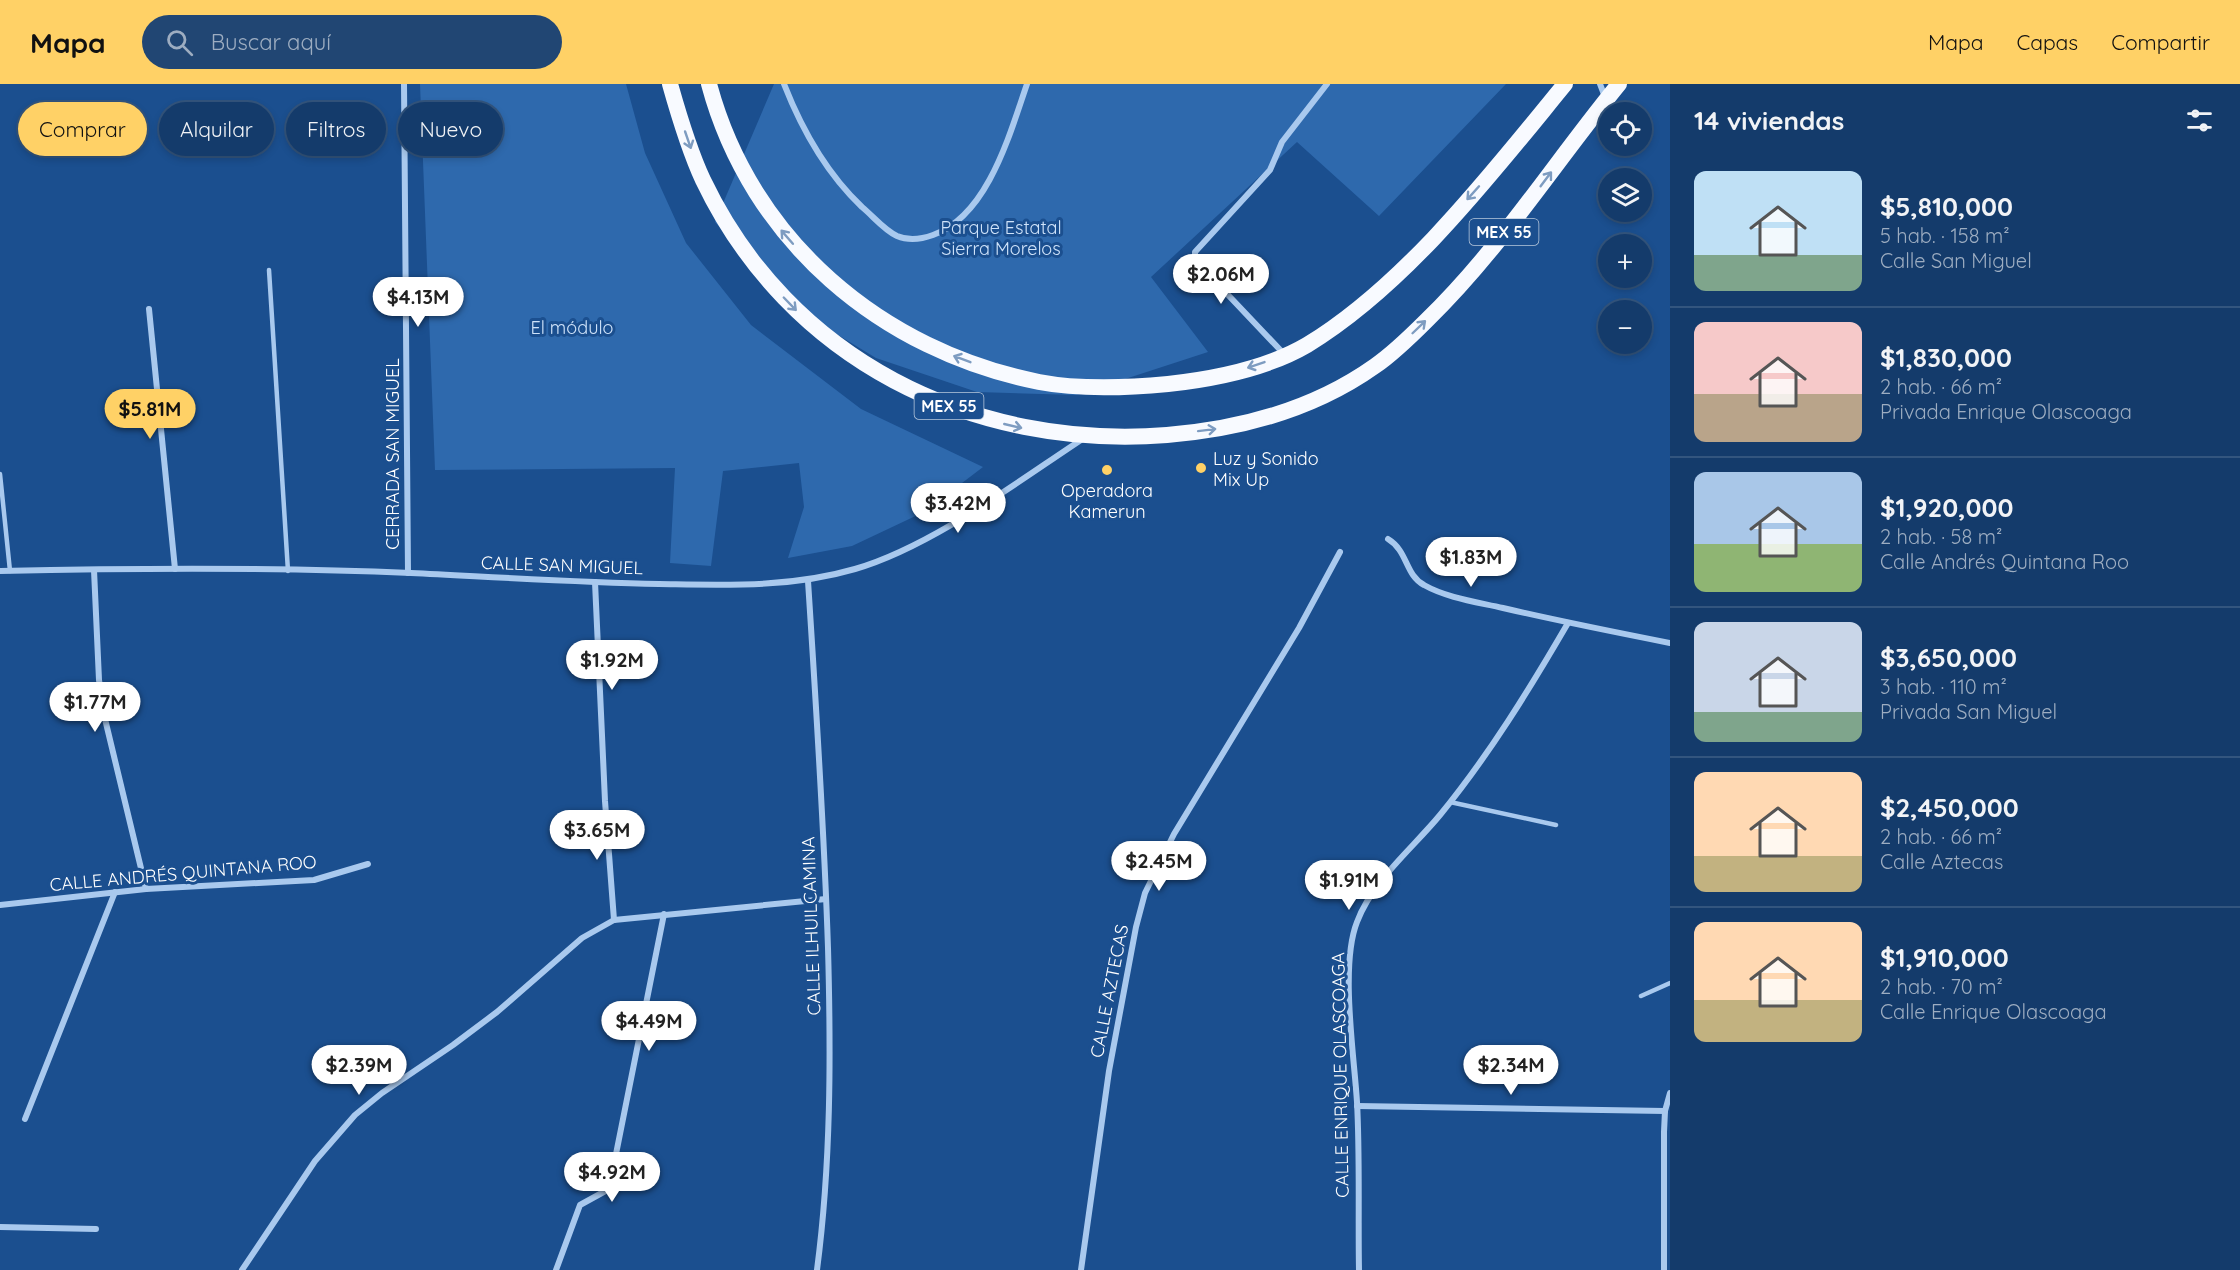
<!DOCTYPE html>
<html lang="es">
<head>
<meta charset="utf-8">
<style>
	body { margin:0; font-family:Quicksand,sans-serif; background:#214673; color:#f1f3f6; height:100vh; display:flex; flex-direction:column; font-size:22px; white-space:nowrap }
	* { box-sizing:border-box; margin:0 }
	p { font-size:20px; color:#9dadc1 }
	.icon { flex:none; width:33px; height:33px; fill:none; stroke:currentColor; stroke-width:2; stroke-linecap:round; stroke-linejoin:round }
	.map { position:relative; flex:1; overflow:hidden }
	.side { display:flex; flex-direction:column; background:#143b6b; width:570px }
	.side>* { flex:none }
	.top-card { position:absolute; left:18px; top:18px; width:570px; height:54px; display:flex; gap:12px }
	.controls { position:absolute; left:1598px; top:18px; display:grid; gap:12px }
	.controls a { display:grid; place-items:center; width:54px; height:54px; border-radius:50%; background:#143b6b; box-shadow:0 3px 9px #0003,0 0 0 2px #33557e; font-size:30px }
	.price { position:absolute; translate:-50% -51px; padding:0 14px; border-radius:21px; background:#fff; color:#222; font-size:20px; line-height:39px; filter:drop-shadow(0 2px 3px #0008) }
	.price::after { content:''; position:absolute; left:50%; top:36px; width:18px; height:14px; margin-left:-9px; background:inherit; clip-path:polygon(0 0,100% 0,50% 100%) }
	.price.selected { background:#ffd166; color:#111 }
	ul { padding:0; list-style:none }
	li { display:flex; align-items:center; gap:18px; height:150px; padding:0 24px }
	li+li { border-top:2px solid #33557e }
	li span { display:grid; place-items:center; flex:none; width:168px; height:120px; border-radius:12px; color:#555 }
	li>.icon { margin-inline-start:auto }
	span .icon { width:72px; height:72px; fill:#fffc; stroke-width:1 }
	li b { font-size:26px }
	h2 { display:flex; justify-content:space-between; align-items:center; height:72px; padding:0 24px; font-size:26px }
	.tag { padding:0 21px; border-radius:27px; background:#143b6b; box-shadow:0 3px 9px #0003,0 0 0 2px #33557e; font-size:21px; line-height:54px }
	.tag.selected { background:#ffd166; color:#111 }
	header { display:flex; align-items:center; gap:36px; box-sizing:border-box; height:84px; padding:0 30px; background:#ffd166; color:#111 }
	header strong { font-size:28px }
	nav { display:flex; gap:33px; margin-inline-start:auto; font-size:21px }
	.search { width:420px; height:54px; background:#214673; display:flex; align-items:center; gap:15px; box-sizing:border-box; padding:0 21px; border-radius:33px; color:#9dadc1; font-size:22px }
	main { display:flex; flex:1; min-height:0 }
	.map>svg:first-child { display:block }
	.green { fill:#2e69ad }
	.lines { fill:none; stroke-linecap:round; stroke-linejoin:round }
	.service { stroke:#a9c9ee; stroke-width:4.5 }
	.minor { stroke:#a9c9ee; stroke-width:6 }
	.trunk { stroke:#f8faff; stroke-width:16 }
	.oneway { stroke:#7e9cc1 }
	.poi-dot { fill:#ffd166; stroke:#1b4f8f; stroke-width:2 }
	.labels { text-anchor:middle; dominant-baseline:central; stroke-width:6; stroke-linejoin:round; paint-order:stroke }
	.shield { fill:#1b4f8f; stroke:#bbcadd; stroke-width:1.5 }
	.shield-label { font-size:16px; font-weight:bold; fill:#fff }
	.park-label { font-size:18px; fill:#cfe3fa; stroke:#1b4f8f }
	.street-label { font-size:18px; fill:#fff; stroke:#1b4f8f }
	.poi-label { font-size:18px; fill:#fff; stroke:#1b4f8f; text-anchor:start }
</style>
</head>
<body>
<header>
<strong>Mapa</strong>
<div class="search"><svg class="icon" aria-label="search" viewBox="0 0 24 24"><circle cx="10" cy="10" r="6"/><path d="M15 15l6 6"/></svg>Buscar aquí</div>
<nav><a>Mapa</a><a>Capas</a><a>Compartir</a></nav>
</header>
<main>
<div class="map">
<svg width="1670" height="1186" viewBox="0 0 1670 1186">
	<rect width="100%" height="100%" fill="#1b4f8f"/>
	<g class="green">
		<polygon points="420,0 626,0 645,69 686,159 751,241 861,325 983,383 924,428 852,462 788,474 804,423 799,379 723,387 711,482 670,479 675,384 435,386"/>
		<polygon points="774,0 1506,0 1379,132 1297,58 1151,193 1208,268 1076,311 977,308 876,274 787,220 715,138"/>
	</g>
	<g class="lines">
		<g class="service">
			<polyline points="269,186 288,487"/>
			<polyline points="0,390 10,487"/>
			<polyline points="1450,718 1556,741"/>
			<polyline points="1641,912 1670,899"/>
		</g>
		<g class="minor">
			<polyline points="404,0 408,489"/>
			<path d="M 784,0 C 802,46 826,89 862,123 C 873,132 884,146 897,152 C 909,157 922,155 933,151 C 988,132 1010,49 1027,0"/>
			<polyline points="1600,0 1605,13"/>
			<polyline points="149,225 175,485"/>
			<polyline points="1285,271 1195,176 1195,168 1270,86 1282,58 1327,0"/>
			<path d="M 1388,455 C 1408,467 1405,491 1424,501 C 1447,514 1477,518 1503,524 C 1559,537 1614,548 1670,559"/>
			<polyline points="94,486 99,596 105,635 146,805"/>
			<path d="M 0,487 C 137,484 275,483 411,489 C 494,493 576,498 659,500 C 725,501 790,504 855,485 C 931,463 1017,398 1084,354"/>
			<path d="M 808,497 C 816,619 824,742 828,864 C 831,972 831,1079 817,1186"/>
			<polyline points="595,498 605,717 614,836"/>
			<polyline points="0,821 146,805 314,796 368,780"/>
			<polyline points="1357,1022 1665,1027"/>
			<polyline points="25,1035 115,808"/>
			<polyline points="0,1143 96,1145"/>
			<polyline points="242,1186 315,1077 355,1031 382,1009 453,961 497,928 582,854 614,836 826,815"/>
			<polyline points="556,1186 580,1121 609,1105 664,830"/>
			<polyline points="1081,1186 1109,987 1136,843 1145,809 1174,750 1299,544 1340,468"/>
			<path d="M 1359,1186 C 1358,1130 1360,1074 1357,1018 C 1354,970 1340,881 1357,838 C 1373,796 1412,765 1440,731 C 1489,671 1529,606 1568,539"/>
			<polyline points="1664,1186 1664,1048 1665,1027 1670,1009"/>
		</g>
		<g class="trunk">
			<path d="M 670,0 C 679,32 689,66 703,96 C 789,276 972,366 1167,351 C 1241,345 1313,326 1375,282 C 1394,269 1411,252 1427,236 C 1500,165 1555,78 1619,0"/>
			<path d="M 709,0 C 751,157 882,267 1039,298 C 1081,306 1126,304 1168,300 C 1214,295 1266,285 1307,261 C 1406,201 1492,89 1565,0"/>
		</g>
	</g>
	<defs><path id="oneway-shaft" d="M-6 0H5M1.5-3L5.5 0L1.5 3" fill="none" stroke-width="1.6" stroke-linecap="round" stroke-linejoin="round" transform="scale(1.5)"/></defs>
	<g class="oneway">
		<use href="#oneway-shaft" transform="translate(688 56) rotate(71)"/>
		<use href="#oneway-shaft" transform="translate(1546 95) rotate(-53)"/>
		<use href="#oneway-shaft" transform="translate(1473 109) rotate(132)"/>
		<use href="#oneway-shaft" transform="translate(787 153) rotate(-131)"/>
		<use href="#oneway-shaft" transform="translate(790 220) rotate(46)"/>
		<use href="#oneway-shaft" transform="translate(1419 243) rotate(-44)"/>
		<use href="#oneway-shaft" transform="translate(962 275) rotate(-159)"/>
		<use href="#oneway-shaft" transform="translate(1256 281) rotate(161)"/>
		<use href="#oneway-shaft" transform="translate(1013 342) rotate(13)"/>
		<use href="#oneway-shaft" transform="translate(1207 346) rotate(-7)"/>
	</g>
	<g class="poi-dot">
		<circle cx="1201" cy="384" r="6"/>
		<circle cx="1107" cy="386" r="6"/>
	</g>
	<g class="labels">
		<g class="shield">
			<rect x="1469.5" y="135" width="69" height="26" rx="4.5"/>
			<rect x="914.5" y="309" width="69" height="26" rx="4.5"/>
		</g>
		<g class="shield-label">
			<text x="1504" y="148">MEX 55</text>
			<text x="949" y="322">MEX 55</text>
		</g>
		<g class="park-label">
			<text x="1001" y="143">Parque Estatal<tspan x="1001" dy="21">Sierra Morelos</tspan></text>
			<text x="572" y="243">El módulo</text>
		</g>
		<g class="street-label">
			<text transform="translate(392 370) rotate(-90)">CERRADA SAN MIGUEL</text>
			<text transform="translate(562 481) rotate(2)">CALLE SAN MIGUEL</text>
			<text transform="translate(183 789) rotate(-5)">CALLE ANDRÉS QUINTANA ROO</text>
			<text transform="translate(811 842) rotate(-92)">CALLE ILHUILCAMINA</text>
			<text transform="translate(1109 907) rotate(-79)">CALLE AZTECAS</text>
			<text transform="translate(1340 991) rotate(-91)">CALLE ENRIQUE OLASCOAGA</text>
		</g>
		<g class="poi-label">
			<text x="1213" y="374">Luz y Sonido<tspan x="1213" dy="21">Mix Up</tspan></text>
			<text x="1107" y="406" text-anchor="middle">Operadora<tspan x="1107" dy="21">Kamerun</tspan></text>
		</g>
	</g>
</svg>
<div class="controls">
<a><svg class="icon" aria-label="locate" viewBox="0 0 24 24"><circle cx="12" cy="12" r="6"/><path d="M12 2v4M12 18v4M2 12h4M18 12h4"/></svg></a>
<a><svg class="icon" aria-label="layers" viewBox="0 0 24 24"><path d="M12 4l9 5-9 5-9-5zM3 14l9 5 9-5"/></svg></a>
<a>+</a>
<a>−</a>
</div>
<b class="price" style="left:1221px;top:221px">$2.06M</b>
<b class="price" style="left:418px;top:244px">$4.13M</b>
<b class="price selected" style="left:150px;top:356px">$5.81M</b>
<b class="price" style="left:958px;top:450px">$3.42M</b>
<b class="price" style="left:1471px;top:504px">$1.83M</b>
<b class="price" style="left:612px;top:607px">$1.92M</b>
<b class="price" style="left:95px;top:649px">$1.77M</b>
<b class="price" style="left:597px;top:777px">$3.65M</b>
<b class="price" style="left:1159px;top:808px">$2.45M</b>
<b class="price" style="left:1349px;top:827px">$1.91M</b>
<b class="price" style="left:649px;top:968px">$4.49M</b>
<b class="price" style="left:359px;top:1012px">$2.39M</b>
<b class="price" style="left:1511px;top:1012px">$2.34M</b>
<b class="price" style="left:612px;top:1119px">$4.92M</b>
<div class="top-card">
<a class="tag selected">Comprar</a>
<a class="tag">Alquilar</a>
<a class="tag">Filtros</a>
<a class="tag">Nuevo</a>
</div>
</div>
<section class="side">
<h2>14 viviendas<svg class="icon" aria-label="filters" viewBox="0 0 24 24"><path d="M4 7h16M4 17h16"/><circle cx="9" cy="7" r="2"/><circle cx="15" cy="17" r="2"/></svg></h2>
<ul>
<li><span style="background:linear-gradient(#bfe0f5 70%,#7fa58c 0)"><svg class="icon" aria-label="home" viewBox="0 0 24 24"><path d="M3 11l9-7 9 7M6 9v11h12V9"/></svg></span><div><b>$5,810,000</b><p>5 hab. · 158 m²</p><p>Calle San Miguel</p></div></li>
<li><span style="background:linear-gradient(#f6c9c9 60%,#b9a48a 0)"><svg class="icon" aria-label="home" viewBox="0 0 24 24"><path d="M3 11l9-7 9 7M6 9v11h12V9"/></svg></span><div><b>$1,830,000</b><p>2 hab. · 66 m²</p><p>Privada Enrique Olascoaga</p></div></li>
<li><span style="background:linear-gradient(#a9c7e8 60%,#8fb573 0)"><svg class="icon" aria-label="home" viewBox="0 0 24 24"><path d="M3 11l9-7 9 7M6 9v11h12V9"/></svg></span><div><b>$1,920,000</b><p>2 hab. · 58 m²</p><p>Calle Andrés Quintana Roo</p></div></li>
<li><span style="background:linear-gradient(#c9d6e8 75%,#7fa58c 0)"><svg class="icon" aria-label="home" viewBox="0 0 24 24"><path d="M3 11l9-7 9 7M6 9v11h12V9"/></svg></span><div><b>$3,650,000</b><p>3 hab. · 110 m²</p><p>Privada San Miguel</p></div></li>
<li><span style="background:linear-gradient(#ffd9b3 70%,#c2b280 0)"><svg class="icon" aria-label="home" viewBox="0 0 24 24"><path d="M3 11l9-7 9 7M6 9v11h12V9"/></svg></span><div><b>$2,450,000</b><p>2 hab. · 66 m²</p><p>Calle Aztecas</p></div></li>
<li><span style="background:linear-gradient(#ffd9b3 65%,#c2b280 0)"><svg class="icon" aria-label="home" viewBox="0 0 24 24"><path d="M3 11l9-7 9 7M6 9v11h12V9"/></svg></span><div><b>$1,910,000</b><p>2 hab. · 70 m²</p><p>Calle Enrique Olascoaga</p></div></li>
</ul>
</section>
</main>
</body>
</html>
